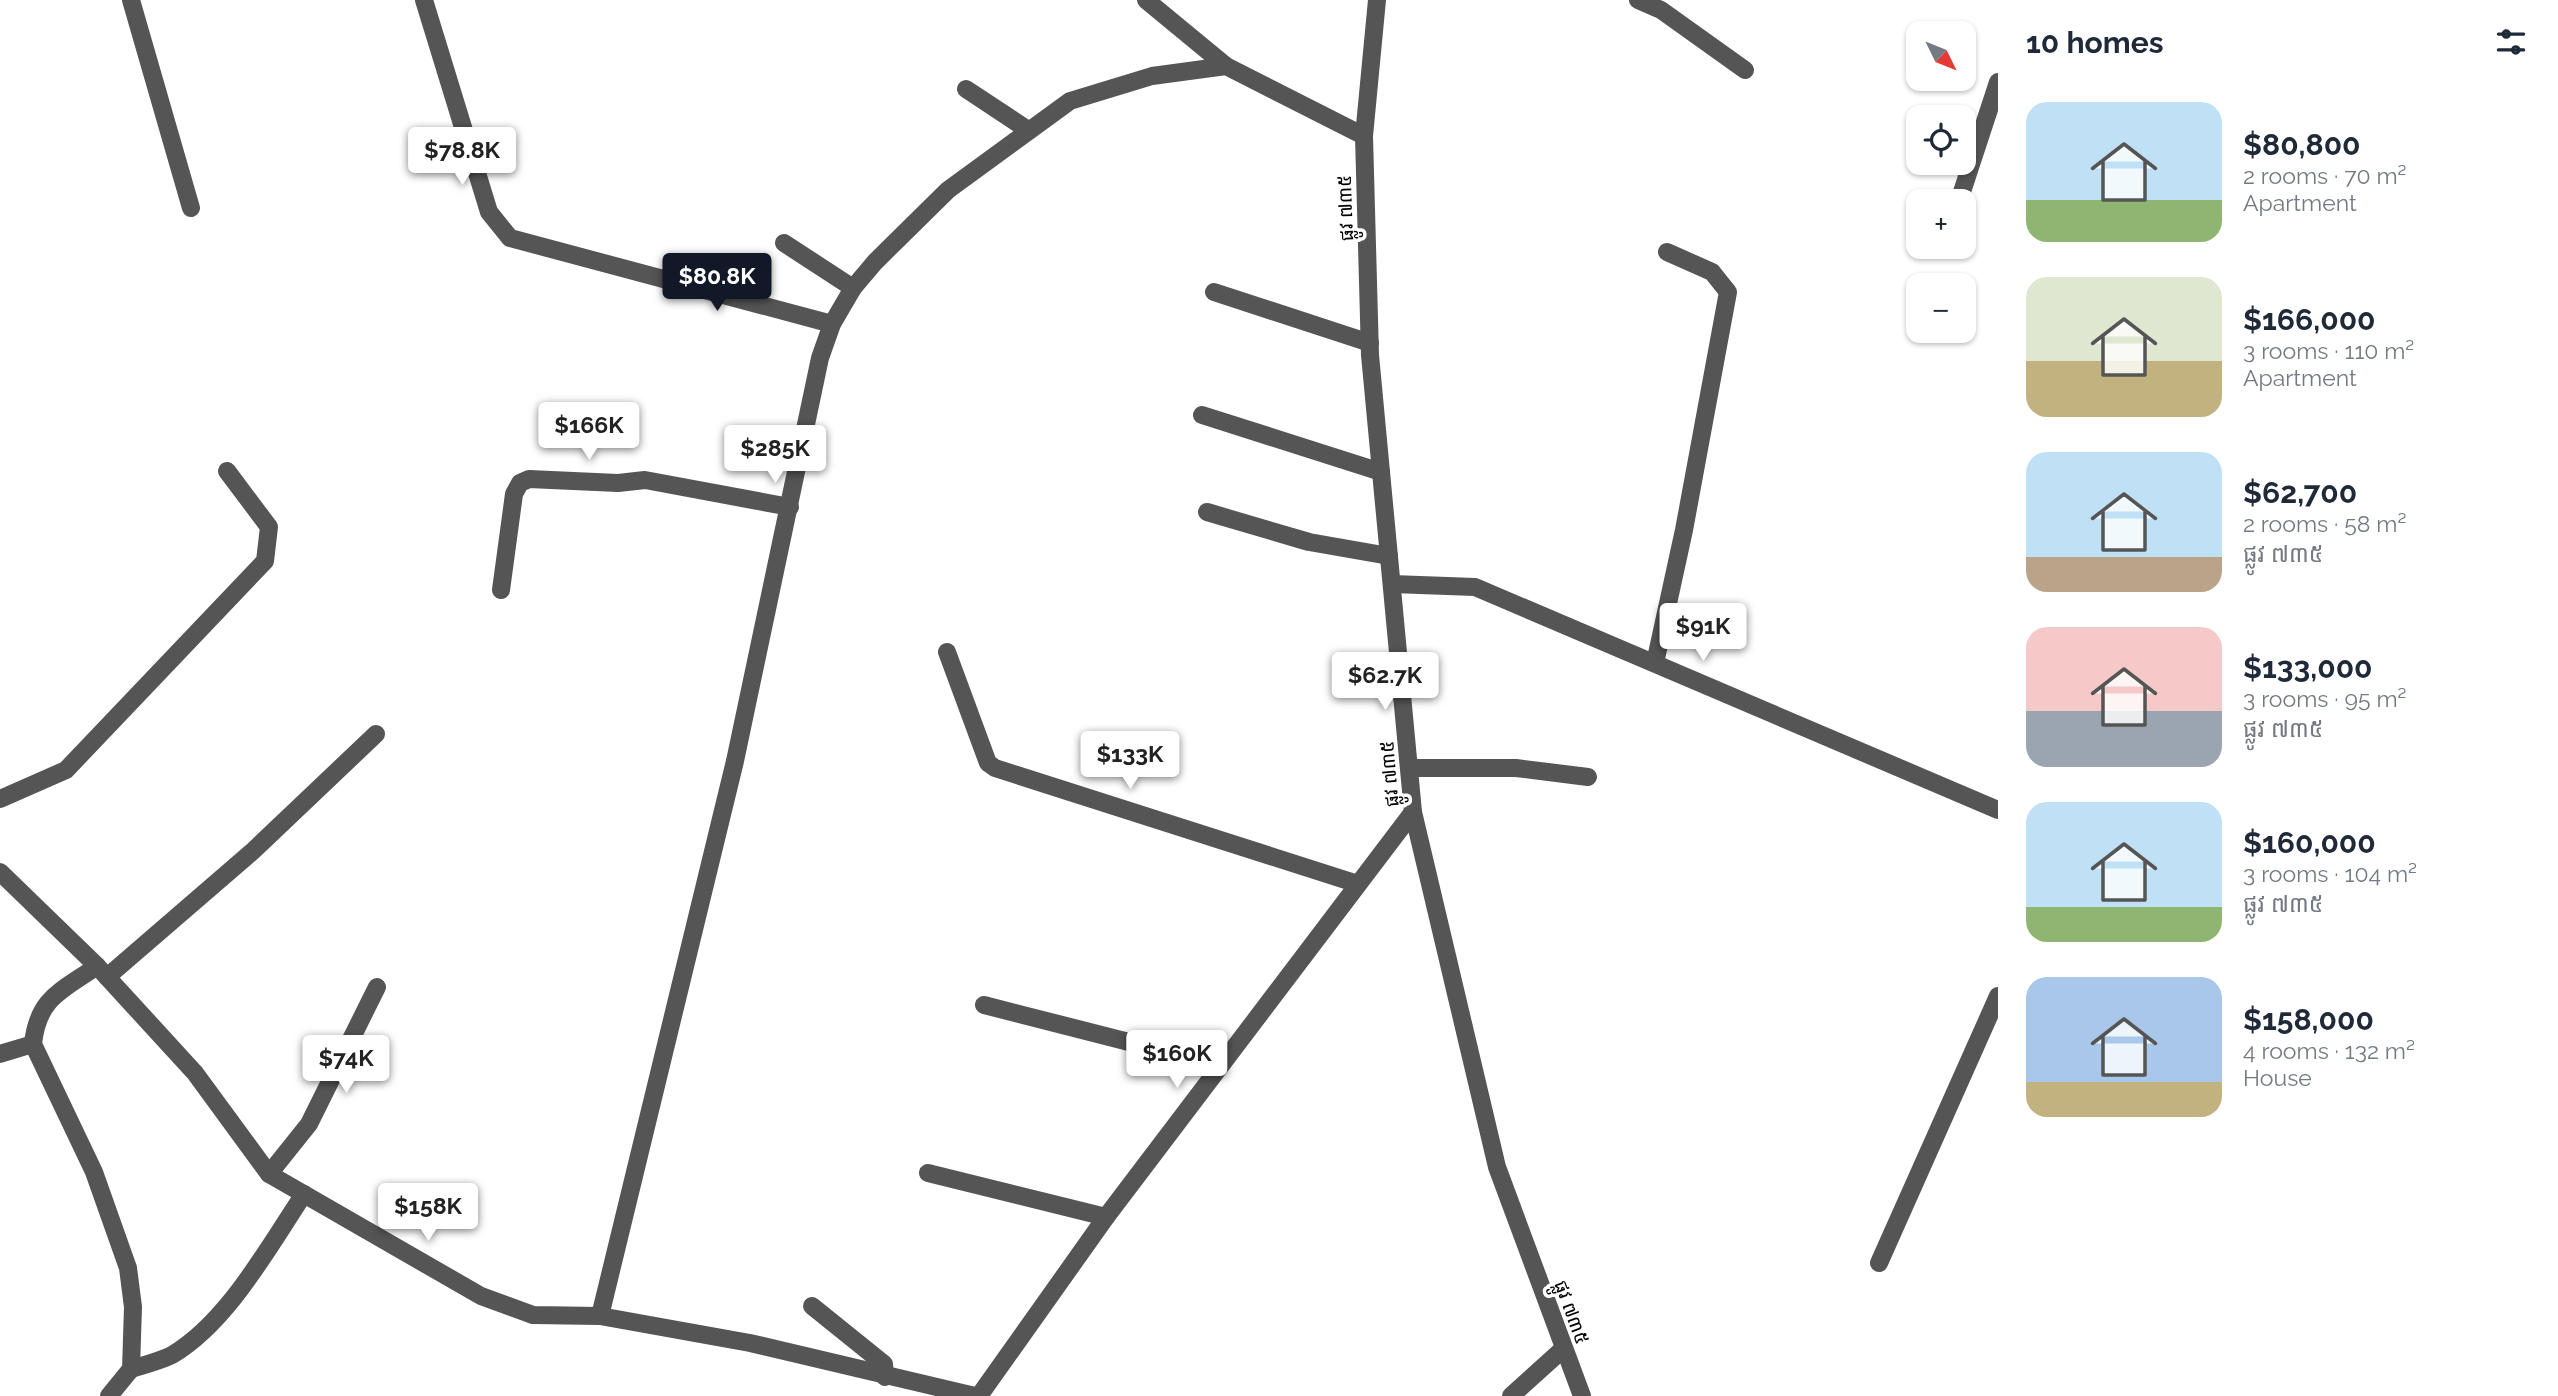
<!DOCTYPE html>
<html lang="en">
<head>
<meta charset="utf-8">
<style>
	body { margin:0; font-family:Raleway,"Noto Sans Khmer",sans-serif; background:#f2f2f3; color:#1f2937; height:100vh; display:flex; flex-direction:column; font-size:26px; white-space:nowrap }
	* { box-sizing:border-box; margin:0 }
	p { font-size:23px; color:#747a83 }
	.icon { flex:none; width:38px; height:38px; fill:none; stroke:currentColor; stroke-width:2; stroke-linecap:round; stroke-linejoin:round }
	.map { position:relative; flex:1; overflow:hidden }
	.side { display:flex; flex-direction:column; background:#fff; width:560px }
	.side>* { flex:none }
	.needle { width:46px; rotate:133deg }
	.controls { position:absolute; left:1906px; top:21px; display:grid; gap:14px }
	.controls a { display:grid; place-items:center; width:70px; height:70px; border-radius:14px; background:#fff; box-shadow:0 2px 5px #0004; font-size:35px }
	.price { position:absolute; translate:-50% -60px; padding:0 16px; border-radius:7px; background:#fff; color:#222; font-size:23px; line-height:46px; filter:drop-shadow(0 2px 4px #0008) }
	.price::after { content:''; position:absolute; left:50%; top:42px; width:21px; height:16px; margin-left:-10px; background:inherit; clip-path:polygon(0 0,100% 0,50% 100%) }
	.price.on { background:#111827; color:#fff }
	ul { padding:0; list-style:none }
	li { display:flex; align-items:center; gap:21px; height:175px; padding:0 28px }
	li span { display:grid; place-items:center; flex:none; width:196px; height:140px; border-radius:21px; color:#555 }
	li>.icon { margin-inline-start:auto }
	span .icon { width:84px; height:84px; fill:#fffc; stroke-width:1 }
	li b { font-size:30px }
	h2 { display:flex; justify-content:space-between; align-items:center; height:84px; padding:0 28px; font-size:30px }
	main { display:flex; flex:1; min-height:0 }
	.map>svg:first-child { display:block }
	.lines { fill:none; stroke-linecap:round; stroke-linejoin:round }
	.minor { stroke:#555; stroke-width:18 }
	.labels { text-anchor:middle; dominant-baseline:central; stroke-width:7; stroke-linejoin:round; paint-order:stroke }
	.street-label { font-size:19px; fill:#000; stroke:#fff }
</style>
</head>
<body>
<main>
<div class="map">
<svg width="1998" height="1396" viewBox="0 0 1998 1396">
	<rect width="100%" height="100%" fill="#fff"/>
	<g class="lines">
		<g class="minor">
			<polyline points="131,0 191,208"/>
			<polyline points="424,0 489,212 510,238 832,324"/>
			<polyline points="1146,0 1226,66"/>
			<polyline points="1377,0 1364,136 1370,355 1413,812 1497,1167 1582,1396"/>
			<polyline points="1638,0 1661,10 1745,70"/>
			<polyline points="966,89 1028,130"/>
			<polyline points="1959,201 1998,82"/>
			<polyline points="784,243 853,288"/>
			<polyline points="1214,292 1370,343"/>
			<polyline points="1202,415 1381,472"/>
			<polyline points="1207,512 1309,542 1389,556"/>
			<polyline points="1392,584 1475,587 1998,810"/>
			<polyline points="501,590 514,494 520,483 529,479 618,483 645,480 790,507"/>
			<polyline points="947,652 988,763 995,768 1358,884"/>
			<polyline points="1655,663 1684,530 1728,292 1712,272 1667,252"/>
			<polyline points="1409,768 1516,768 1588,777"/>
			<polyline points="0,799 66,770 265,561 269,527 227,471"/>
			<polyline points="0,872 97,966 195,1073 269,1174 481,1296 533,1315 600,1316 750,1343 975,1396"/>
			<path d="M 97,966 C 62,991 38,997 33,1044 L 94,1172 L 128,1268 L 133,1307 L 131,1369 L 109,1396"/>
			<polyline points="107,977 254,850 376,734"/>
			<polyline points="984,1005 1219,1065"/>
			<polyline points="0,1054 33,1044"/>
			<polyline points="928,1173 1106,1217"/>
			<polyline points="269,1174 309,1124 377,987"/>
			<polyline points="1879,1263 1998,996"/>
			<polyline points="812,1306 884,1364 885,1377"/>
			<polyline points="600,1316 735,761 820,358 832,324 853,288 875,262 948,190 1070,101 1152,76 1226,66 1364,136"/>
			<path d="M 131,1369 C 144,1365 160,1361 172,1355 C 228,1322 269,1246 304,1194"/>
			<polyline points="979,1396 1106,1217 1413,812"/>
			<polyline points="1511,1396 1563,1349"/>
		</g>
	</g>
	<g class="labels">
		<g class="street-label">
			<text transform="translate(1345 208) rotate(-92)">ផ្លូវ ៧៣៥</text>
			<text transform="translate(1389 774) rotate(-95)">ផ្លូវ ៧៣៥</text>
			<text transform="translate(1572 1312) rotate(70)">ផ្លូវ ៧៣៥</text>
		</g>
	</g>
</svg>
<div class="controls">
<a><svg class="needle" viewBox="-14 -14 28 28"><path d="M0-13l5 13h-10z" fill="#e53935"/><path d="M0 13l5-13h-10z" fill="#747a83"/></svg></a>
<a><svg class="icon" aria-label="locate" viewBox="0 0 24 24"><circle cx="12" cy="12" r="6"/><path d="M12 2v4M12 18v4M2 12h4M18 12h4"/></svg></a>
<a>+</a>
<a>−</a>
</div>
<b class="price" style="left:462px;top:187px">$78.8K</b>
<b class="price on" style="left:717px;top:313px">$80.8K</b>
<b class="price" style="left:589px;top:462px">$166K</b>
<b class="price" style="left:775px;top:485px">$285K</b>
<b class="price" style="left:1703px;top:663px">$91K</b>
<b class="price" style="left:1385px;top:712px">$62.7K</b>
<b class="price" style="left:1130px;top:791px">$133K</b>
<b class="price" style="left:1177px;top:1090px">$160K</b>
<b class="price" style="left:346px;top:1095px">$74K</b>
<b class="price" style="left:428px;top:1243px">$158K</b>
</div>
<section class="side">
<h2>10 homes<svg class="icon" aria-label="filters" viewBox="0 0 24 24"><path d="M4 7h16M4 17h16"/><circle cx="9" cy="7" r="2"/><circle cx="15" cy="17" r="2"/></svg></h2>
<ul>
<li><span style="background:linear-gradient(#bfe0f5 70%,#8fb573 0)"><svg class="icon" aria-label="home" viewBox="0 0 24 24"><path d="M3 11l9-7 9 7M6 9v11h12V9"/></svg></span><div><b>$80,800</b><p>2 rooms · 70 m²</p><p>Apartment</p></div></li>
<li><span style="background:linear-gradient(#dfe7d0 60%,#c2b280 0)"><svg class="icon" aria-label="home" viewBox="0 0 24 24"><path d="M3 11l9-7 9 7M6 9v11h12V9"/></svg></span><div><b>$166,000</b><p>3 rooms · 110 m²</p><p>Apartment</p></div></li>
<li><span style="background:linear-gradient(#bfe0f5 75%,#b9a48a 0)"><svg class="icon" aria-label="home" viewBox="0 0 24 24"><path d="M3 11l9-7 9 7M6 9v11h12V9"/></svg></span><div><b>$62,700</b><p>2 rooms · 58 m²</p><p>ផ្លូវ ៧៣៥</p></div></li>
<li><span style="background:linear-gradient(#f6c9c9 60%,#9aa5b1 0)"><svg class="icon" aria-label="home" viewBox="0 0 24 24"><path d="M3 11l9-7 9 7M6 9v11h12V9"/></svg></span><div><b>$133,000</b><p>3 rooms · 95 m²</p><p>ផ្លូវ ៧៣៥</p></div></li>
<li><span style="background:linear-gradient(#bfe0f5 75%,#8fb573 0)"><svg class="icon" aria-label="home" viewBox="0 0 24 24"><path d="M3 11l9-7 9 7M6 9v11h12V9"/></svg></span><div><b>$160,000</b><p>3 rooms · 104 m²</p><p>ផ្លូវ ៧៣៥</p></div></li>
<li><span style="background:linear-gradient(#a9c7e8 75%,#c2b280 0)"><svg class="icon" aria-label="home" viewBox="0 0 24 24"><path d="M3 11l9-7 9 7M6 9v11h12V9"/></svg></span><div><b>$158,000</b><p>4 rooms · 132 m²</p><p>House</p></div></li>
</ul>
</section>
</main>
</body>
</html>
